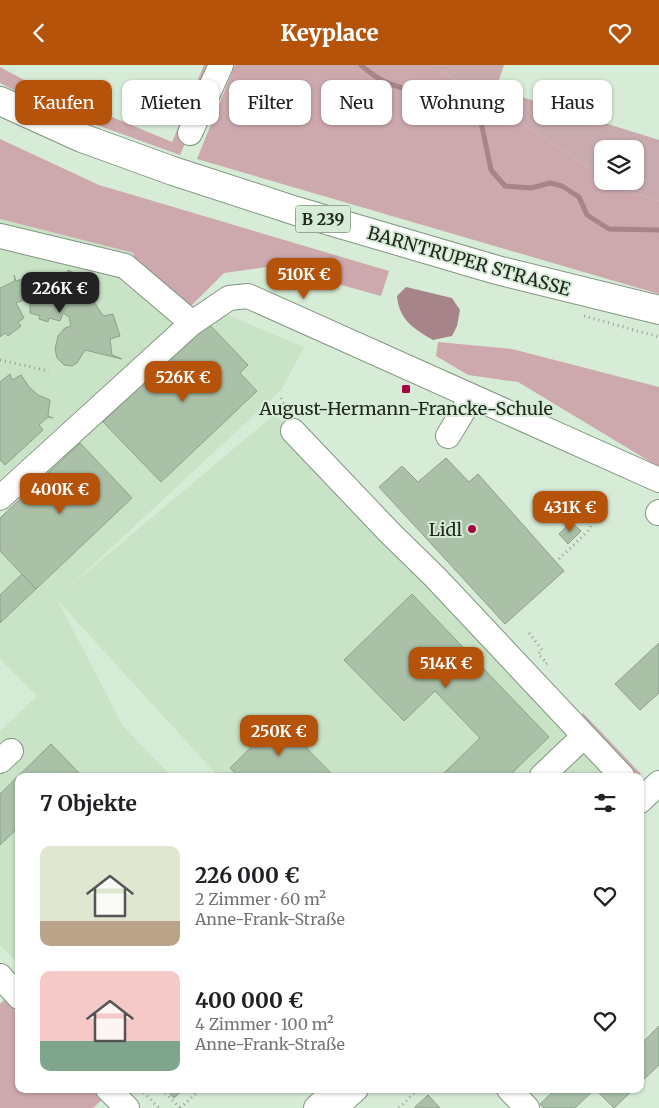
<!DOCTYPE html>
<html lang="de">
<head>
<meta charset="utf-8">
<style>
	body { margin:0; font-family:Merriweather,serif; background:#f6f6f6; color:#202124; height:100vh; display:flex; flex-direction:column; font-size:19px; white-space:nowrap }
	* { box-sizing:border-box; margin:0 }
	p { font-size:16px; color:#757577 }
	.icon { flex:none; width:28px; height:28px; fill:none; stroke:currentColor; stroke-width:2; stroke-linecap:round; stroke-linejoin:round }
	.map { position:relative; flex:1; overflow:hidden }
	.details { position:absolute; left:15px; top:708px; width:629px; height:320px; display:flex; flex-direction:column; background:#fff; border-radius:10px; box-shadow:0 1px 4px #0004 }
	.details>* { flex:none }
	.top-card { position:absolute; left:15px; top:15px; width:630px; height:45px; display:flex; gap:10px }
	.tools { position:absolute; left:594px; top:75px; display:grid; gap:10px }
	.tools a { display:grid; place-items:center; width:50px; height:50px; border-radius:10px; background:#fff; box-shadow:0 1px 4px #0004; font-size:25px }
	.price { position:absolute; translate:-50% -42px; padding:0 11px; border-radius:10px; background:#b45309; color:#fff; font-size:16px; line-height:32px; filter:drop-shadow(0 1px 2px #0008) }
	.price::after { content:''; position:absolute; left:50%; top:30px; width:15px; height:11px; margin-left:-8px; background:inherit; clip-path:polygon(0 0,100% 0,50% 100%) }
	.price.active { background:#222; color:#fff }
	ul { padding:0; list-style:none }
	li { display:flex; align-items:center; gap:15px; height:125px; padding:0 25px }
	li span { display:grid; place-items:center; flex:none; width:140px; height:100px; border-radius:10px; color:#555 }
	li>.icon { margin-inline-start:auto }
	span .icon { width:60px; height:60px; fill:#fffc; stroke-width:1 }
	li b { font-size:21px }
	h2 { display:flex; justify-content:space-between; align-items:center; height:60px; padding:0 25px; font-size:21px }
	.chip { padding:0 18px; border-radius:10px; background:#fff; box-shadow:0 1px 4px #0004; font-size:18px; line-height:45px }
	.chip.active { background:#b45309; color:#fff }
	header { display:flex; justify-content:space-between; align-items:center; height:65px; padding:0 25px; background:#b45309; color:#fff; font-size:22px; font-weight:800 }
	.map>svg:first-child { display:block }
	.built { fill:#c9e3c7 }
	.green { fill:#c9abaf }
	.forest { fill:#cda9ae }
	.water { fill:#a68489 }
	.lines { fill:none; stroke-linecap:round; stroke-linejoin:round }
	.stream { stroke:#a68489; stroke-width:5 }
	.building { fill:#aac1a8; stroke:#8ca08b }
	.minor-casing { stroke:#829580; stroke-width:26 }
	.major-casing { stroke:#829580; stroke-width:30 }
	.path { stroke:#92a291; stroke-width:3; stroke-dasharray:1 4; stroke-linecap:butt }
	.minor { stroke:#fff; stroke-width:24 }
	.major { stroke:#fff; stroke-width:28 }
	.poi-dot { fill:#a30843; stroke:#d7ecd6; stroke-width:2 }
	.labels { text-anchor:middle; dominant-baseline:central; stroke-width:4; stroke-linejoin:round; paint-order:stroke }
	.shield { fill:#d7ecd6; stroke:#576357; stroke-width:1 }
	.shield-label { font-size:16px; font-weight:bold; fill:#202820 }
	.street-label { font-size:18px; fill:#202820; stroke:#d7ecd6 }
	.poi-label { font-size:18px; fill:#202820; stroke:#d7ecd6 }
</style>
</head>
<body>
<header><svg class="icon" aria-label="back" viewBox="0 0 24 24"><path d="M15 5l-7 7 7 7"/></svg>Keyplace<svg class="icon" aria-label="heart" viewBox="0 0 24 24"><path d="M12 20l-8-8c-3-5 5-10 8-4 3-6 11-1 8 4z"/></svg></header>
<div class="map">
<svg width="659" height="1043" viewBox="0 0 659 1043">
	<rect width="100%" height="100%" fill="#d7ecd6"/>
	<g class="built">
		<polygon points="0,154 134,188 184,248 0,414"/>
		<polygon points="219,246 304,282 282,324 68,523 275,349 611,711 218,711 58,536 123,661 171,711 19,711 19,900 0,880 0,666 37,631 0,594 0,453"/>
	</g>
	<g class="green">
		<polygon points="433,0 504,0 496,24 659,75 659,136 624,125 611,116 635,116 635,84 602,84 602,111"/>
		<polygon points="583,648 641,709 639,711 633,711 578,653"/>
	</g>
	<g class="forest">
		<polygon points="204,0 218,0 180,90 47,42 0,18 0,2 28,17 172,77"/>
		<polygon points="235,0 433,0 602,111 602,116 611,116 624,125 659,136 659,229 197,94"/>
		<polygon points="0,74 99,120 389,206 381,231 273,201 224,208 184,248 132,197 134,188 0,154"/>
		<polygon points="438,277 512,284 659,322 659,402 518,317 468,310 436,291"/>
		<polygon points="4,935 19,949 19,1024 95,1024 104,1033 93,1043 0,1043 0,939"/>
	</g>
	<path class="water" d="M 406,222 L 452,233 L 460,245 L 457,261 L 452,271 L 433,275 C 414,264 399,255 397,231 Z"/>
	<g class="lines">
		<path class="stream" d="M 361,0 C 390,27 411,22 445,34 C 457,39 469,46 480,52 L 491,105 L 505,121 L 531,123 L 550,118 L 562,121 L 579,132 L 587,150 L 609,164 L 659,165"/>
	</g>
	<g class="building">
		<polygon points="68,205 80,211 84,208 77,220 90,231 93,230 91,232 103,251 113,249 120,271 110,274 112,290 122,294 85,285 77,298 72,301 64,300 57,293 55,284 58,271 65,263 71,261 69,252 63,248 60,256 49,253 48,257 39,254 40,251 30,248 30,233 16,238 24,253 18,257 21,261 8,271 5,268 0,272 0,223 15,216 14,210 16,216 38,210 65,213"/>
		<polygon points="207,257 248,300 240,308 257,326 161,417 103,357"/>
		<polygon points="10,309 12,315 21,310 29,322 38,330 50,335 48,351 53,353 48,352 39,360 43,365 5,400 0,395 0,317"/>
		<polygon points="80,378 132,433 36,524 0,486 0,453"/>
		<polygon points="446,393 469,417 478,409 564,506 505,559 379,422 402,401 418,417"/>
		<polygon points="571,457 581,466 568,479 559,469"/>
		<polygon points="22,509 36,524 0,558 0,530"/>
		<polygon points="412,529 549,672 509,711 441,711 480,673 435,626 404,656 344,595"/>
		<polygon points="659,578 659,628 640,645 615,619"/>
		<polygon points="279,655 334,711 238,711 230,703"/>
		<polygon points="51,679 82,711 19,711 19,762 0,780 0,729"/>
		<polygon points="659,961 659,1000 640,1018 640,980"/>
		<polygon points="166,1024 184,1024 174,1033"/>
		<polygon points="556,1024 634,1024 614,1043 595,1024 575,1043 544,1043 540,1039"/>
		<polygon points="428,1030 440,1043 414,1043"/>
	</g>
	<g class="lines">
		<g class="minor-casing">
			<g id="minor">
				<polyline points="190,68 221,0"/>
				<polyline points="0,171 125,201 192,258"/>
				<polyline points="293,366 390,468 435,512 622,711"/>
				<polyline points="448,371 471,333"/>
				<polyline points="0,433 192,258 229,233 248,231 659,415"/>
				<polyline points="658,448 659,447"/>
				<polyline points="0,696 11,686"/>
				<polyline points="542,711 583,672"/>
				<polyline points="640,736 659,718"/>
				<polyline points="0,911 19,932"/>
				<polyline points="108,1024 127,1043"/>
				<polyline points="509,1024 527,1043"/>
				<polyline points="316,1043 336,1024"/>
				<polyline points="335,1043 356,1024"/>
			</g>
		</g>
		<g class="major-casing">
			<polyline id="major" points="0,36 82,73 173,106 296,146 497,205 659,245"/>
		</g>
		<g class="path">
			<polyline points="584,251 659,272"/>
			<polyline points="0,295 49,306"/>
			<polyline points="281,333 287,348"/>
			<polyline points="559,494 589,465 603,433"/>
			<polyline points="529,568 542,585 538,589 547,598 543,601"/>
			<polyline points="140,1024 159,1043"/>
			<polyline points="162,1024 180,1043"/>
			<polyline points="180,1043 201,1024"/>
			<polyline points="399,1043 418,1024"/>
		</g>
		<use href="#minor" class="minor"/>
		<use href="#major" class="major"/>
	</g>
	<g class="poi-dot">
		<rect x="401" y="319" width="10" height="10" rx="2.5"/>
		<circle cx="472" cy="464" r="5"/>
	</g>
	<g class="labels">
		<rect class="shield" x="295.5" y="140.5" width="55" height="27" rx="4"/>
		<g class="shield-label">
			<text x="323" y="154">B 239</text>
		</g>
		<g class="street-label">
			<text transform="translate(469 196) rotate(16)">BARNTRUPER STRASSE</text>
		</g>
		<g class="poi-label">
			<text x="406" y="343">August-Hermann-Francke-Schule</text>
			<text x="462" y="464" text-anchor="end">Lidl</text>
		</g>
	</g>
</svg>
<div class="tools">
<a><svg class="icon" aria-label="layers" viewBox="0 0 24 24"><path d="M12 4l9 5-9 5-9-5zM3 14l9 5 9-5"/></svg></a>
</div>
<b class="price" style="left:304px;top:235px">510K €</b>
<b class="price active" style="left:60px;top:249px">226K €</b>
<b class="price" style="left:183px;top:338px">526K €</b>
<b class="price" style="left:60px;top:450px">400K €</b>
<b class="price" style="left:570px;top:468px">431K €</b>
<b class="price" style="left:446px;top:624px">514K €</b>
<b class="price" style="left:279px;top:692px">250K €</b>
<div class="top-card">
<a class="chip active">Kaufen</a>
<a class="chip">Mieten</a>
<a class="chip">Filter</a>
<a class="chip">Neu</a>
<a class="chip">Wohnung</a>
<a class="chip">Haus</a>
</div>
<section class="details">
<h2>7 Objekte<svg class="icon" aria-label="filters" viewBox="0 0 24 24"><path d="M4 7h16M4 17h16"/><circle cx="9" cy="7" r="2"/><circle cx="15" cy="17" r="2"/></svg></h2>
<ul>
<li><span style="background:linear-gradient(#dfe7d0 75%,#b9a48a 0)"><svg class="icon" aria-label="home" viewBox="0 0 24 24"><path d="M3 11l9-7 9 7M6 9v11h12V9"/></svg></span><div><b>226 000 €</b><p>2 Zimmer · 60 m²</p><p>Anne-Frank-Straße</p></div><svg class="icon" aria-label="heart" viewBox="0 0 24 24"><path d="M12 20l-8-8c-3-5 5-10 8-4 3-6 11-1 8 4z"/></svg></li>
<li><span style="background:linear-gradient(#f6c9c9 70%,#7fa58c 0)"><svg class="icon" aria-label="home" viewBox="0 0 24 24"><path d="M3 11l9-7 9 7M6 9v11h12V9"/></svg></span><div><b>400 000 €</b><p>4 Zimmer · 100 m²</p><p>Anne-Frank-Straße</p></div><svg class="icon" aria-label="heart" viewBox="0 0 24 24"><path d="M12 20l-8-8c-3-5 5-10 8-4 3-6 11-1 8 4z"/></svg></li>
</ul>
</section>
</div>
</body>
</html>
